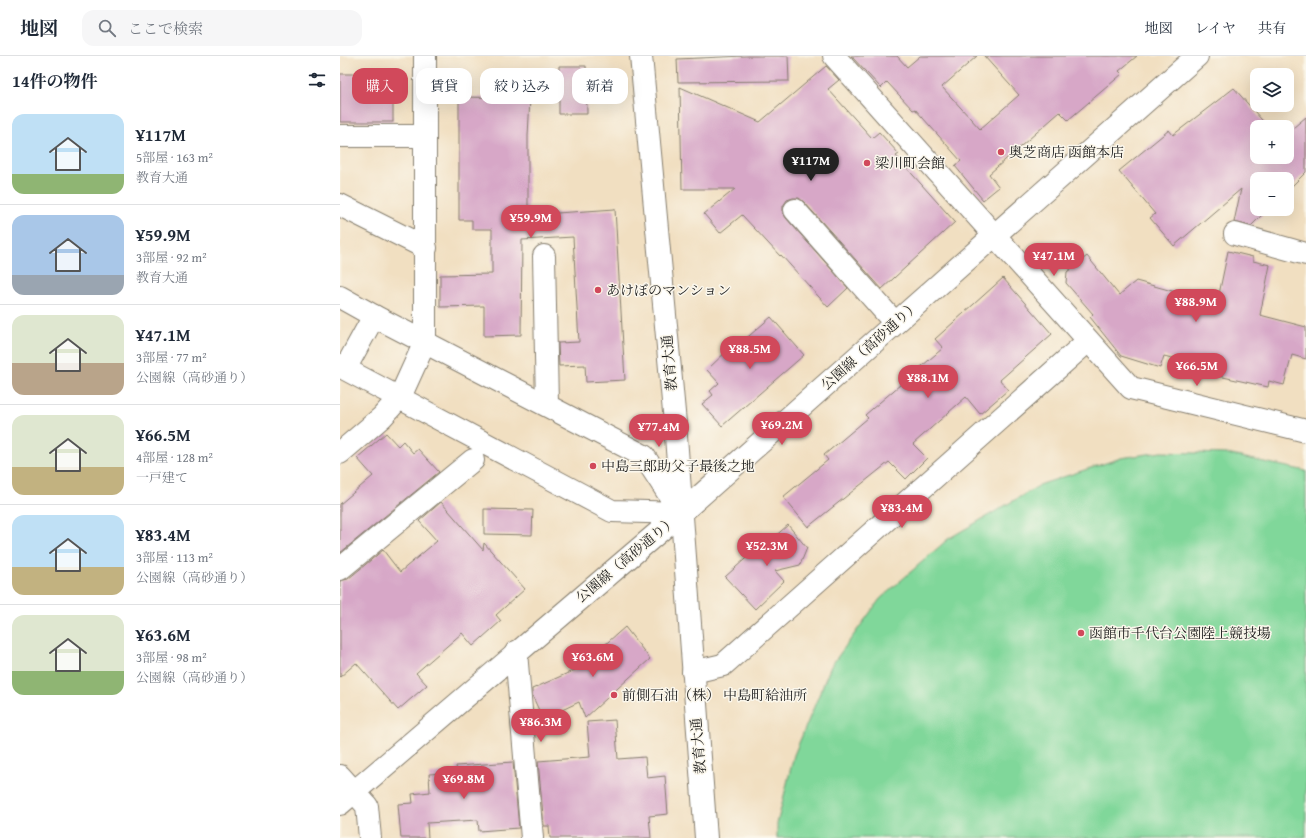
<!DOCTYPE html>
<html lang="ja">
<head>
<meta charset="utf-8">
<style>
	body { margin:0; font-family:"Gentium Book Plus","Noto Serif JP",serif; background:#f6f6f7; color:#1f2937; height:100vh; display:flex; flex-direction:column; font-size:15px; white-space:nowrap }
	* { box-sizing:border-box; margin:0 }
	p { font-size:13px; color:#747a83 }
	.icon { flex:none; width:22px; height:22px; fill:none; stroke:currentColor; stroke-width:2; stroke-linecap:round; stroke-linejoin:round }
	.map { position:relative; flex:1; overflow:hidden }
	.details { display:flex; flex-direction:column; background:#fff; width:340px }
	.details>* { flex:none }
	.banner { position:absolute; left:12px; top:12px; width:380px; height:36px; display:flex; gap:8px }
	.buttons { position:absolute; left:910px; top:12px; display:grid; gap:8px }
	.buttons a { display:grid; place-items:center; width:44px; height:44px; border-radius:8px; background:#fff; box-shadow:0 4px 16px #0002; font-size:20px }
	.price { position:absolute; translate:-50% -34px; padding:0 9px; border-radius:14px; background:#d1495b; color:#fff; font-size:13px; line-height:26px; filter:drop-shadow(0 1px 2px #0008) }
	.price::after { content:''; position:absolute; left:50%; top:24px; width:12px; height:9px; margin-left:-6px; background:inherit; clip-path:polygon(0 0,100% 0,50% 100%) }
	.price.active { background:#222; color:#fff }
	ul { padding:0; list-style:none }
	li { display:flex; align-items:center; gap:12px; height:100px; padding:0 12px }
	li+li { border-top:1px solid #e0e1e3 }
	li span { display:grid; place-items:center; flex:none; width:112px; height:80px; border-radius:12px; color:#555 }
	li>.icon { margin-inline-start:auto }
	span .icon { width:48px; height:48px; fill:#fffc; stroke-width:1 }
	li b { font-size:17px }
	h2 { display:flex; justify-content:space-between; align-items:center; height:48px; padding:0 12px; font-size:17px }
	.pill { padding:0 14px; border-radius:12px; background:#fff; box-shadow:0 4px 16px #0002; font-size:14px; line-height:36px }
	.pill.active { background:#d1495b; color:#fff }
	header { display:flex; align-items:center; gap:24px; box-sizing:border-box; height:56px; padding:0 20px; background:#fff; border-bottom:1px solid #e0e1e3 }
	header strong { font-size:19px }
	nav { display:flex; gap:22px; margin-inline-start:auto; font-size:14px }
	.search { width:280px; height:36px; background:#f6f6f7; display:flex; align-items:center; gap:10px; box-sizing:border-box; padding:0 14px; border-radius:12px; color:#747a83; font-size:15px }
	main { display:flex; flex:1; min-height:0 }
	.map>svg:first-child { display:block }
	.green { fill:#80d79a; stroke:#4e7a5b }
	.building { fill:#d7a7c7 }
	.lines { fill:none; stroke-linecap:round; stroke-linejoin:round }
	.minor-casing { stroke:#867e6e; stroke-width:24 }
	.minor { stroke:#fff; stroke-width:22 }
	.poi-dot { fill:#d1495b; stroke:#fbf7ec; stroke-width:1.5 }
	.labels { text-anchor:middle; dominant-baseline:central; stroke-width:3; stroke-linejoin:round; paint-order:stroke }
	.poi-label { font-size:14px; fill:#1c1c1c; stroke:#fbf7ec; text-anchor:start }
	.street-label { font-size:14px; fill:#1c1c1c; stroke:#fbf7ec }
</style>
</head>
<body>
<header>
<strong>地図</strong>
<div class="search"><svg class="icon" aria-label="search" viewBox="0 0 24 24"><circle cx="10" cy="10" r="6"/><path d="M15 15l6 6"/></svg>ここで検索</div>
<nav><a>地図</a><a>レイヤ</a><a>共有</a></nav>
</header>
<main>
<section class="details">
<h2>14件の物件<svg class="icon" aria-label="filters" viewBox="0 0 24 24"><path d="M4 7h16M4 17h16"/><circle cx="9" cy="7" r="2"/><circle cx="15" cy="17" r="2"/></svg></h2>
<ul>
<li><span style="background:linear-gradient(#bfe0f5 75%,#8fb573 0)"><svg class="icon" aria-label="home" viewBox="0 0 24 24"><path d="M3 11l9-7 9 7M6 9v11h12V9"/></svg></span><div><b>¥117M</b><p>5部屋 · 163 m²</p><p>教育大通</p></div></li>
<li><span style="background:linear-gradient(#a9c7e8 75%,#9aa5b1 0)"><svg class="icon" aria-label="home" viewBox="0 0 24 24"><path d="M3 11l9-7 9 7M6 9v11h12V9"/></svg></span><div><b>¥59.9M</b><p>3部屋 · 92 m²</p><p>教育大通</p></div></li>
<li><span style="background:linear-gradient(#dfe7d0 60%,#b9a48a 0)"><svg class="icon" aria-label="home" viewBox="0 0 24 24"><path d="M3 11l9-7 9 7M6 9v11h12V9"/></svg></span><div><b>¥47.1M</b><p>3部屋 · 77 m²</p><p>公園線（高砂通り）</p></div></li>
<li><span style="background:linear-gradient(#dfe7d0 65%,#c2b280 0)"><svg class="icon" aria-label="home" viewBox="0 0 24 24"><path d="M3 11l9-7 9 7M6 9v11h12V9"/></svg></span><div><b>¥66.5M</b><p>4部屋 · 128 m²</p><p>一戸建て</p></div></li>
<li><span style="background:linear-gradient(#bfe0f5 65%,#c2b280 0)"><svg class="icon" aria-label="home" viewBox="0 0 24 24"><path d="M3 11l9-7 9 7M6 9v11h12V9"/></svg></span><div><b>¥83.4M</b><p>3部屋 · 113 m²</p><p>公園線（高砂通り）</p></div></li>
<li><span style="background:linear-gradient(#dfe7d0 70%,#8fb573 0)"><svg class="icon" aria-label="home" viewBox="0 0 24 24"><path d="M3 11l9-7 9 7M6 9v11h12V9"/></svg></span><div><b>¥63.6M</b><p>3部屋 · 98 m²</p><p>公園線（高砂通り）</p></div></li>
</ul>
</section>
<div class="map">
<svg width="966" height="782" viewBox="0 0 966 782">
	<rect width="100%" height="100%" fill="#fbf7ec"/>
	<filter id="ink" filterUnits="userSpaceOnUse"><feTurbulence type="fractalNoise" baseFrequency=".025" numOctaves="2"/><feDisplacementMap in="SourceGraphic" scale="8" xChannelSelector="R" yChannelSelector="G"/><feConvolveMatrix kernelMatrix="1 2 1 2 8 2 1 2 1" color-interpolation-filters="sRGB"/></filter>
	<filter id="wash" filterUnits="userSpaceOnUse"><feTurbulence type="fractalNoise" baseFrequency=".012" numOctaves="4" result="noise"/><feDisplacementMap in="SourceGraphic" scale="16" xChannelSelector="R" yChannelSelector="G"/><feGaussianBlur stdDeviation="0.9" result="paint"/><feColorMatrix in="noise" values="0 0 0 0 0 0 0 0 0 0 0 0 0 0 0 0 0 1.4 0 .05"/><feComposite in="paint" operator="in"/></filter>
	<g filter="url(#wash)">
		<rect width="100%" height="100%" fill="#f1dfc1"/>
		<polygon class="green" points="821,396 887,398 966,415 966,782 437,782 437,768 454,699 491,610 540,543 608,483 702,428 781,402"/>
		<g id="blocks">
			<g class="building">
				<polygon points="405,0 448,0 449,25 338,26 337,3"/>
				<polygon points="511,0 557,0 567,11 580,0 637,0 602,31 640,73 679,39 644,0 797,0 779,15 782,18 728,64 720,56 649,118 659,131 643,144 615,110 621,105 575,53 573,54 547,26 541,32"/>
				<polygon points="219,10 246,10 247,58 219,58"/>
				<polygon points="486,10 499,24 488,33 532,82 539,76 559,98 556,100 615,166 542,233 464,146 459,142 453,142 447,144 443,150 443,157 446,162 508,232 488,251 441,199 440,200 402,159 380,177 364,158 395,133 342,133 340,31 420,66"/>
				<rect x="0" y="18" width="53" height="48"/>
				<polygon points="894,32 928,71 917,71 917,101 947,101 947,77 966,61 966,116 947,135 947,123 917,123 917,153 928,153 911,170 894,166 901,133 834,190 810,162 815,158 779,115 829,74 833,79"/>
				<polygon points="119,41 190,42 188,80 188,159 275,153 285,324 246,326 245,309 219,310 218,287 239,286 233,181 182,184 181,279 144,280 144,250 100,251 100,219 152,218 152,173 132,173 132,164 119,164"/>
				<polygon points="888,195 913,201 913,205 930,209 920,259 966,271 966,303 952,299 944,329 929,325 928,331 874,319 876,313 824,300 820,312 781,300 750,261 753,258 726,227 727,216 747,200 779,239 796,225 883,249 878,243"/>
				<polygon points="663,222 712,278 660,324 668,334 640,358 626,341 573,388 587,402 566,423 549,406 468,471 443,441 488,404 484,399 528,362 525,359 603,292 595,283"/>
				<polygon points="431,261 464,299 382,370 362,348 373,339 370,335 379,327 367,314 393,289 395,292"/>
				<polygon points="46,377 58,390 63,385 73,397 78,393 99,416 0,497 0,448 33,420 17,402"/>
				<polygon points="101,446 143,494 144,487 185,533 156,559 161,565 133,590 122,577 76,617 87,629 58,654 16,607 0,621 0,525 8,523 43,494 60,516 97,485 79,465"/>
				<polygon points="144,453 193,454 192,479 144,478"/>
				<polygon points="448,469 467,492 460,509 435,515 444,525 415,553 385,521 415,494 417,496"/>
				<polygon points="285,571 310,603 245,662 239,646 203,663 192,639 192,633 237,613"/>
				<polygon points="275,664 278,703 305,701 307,722 325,720 328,758 309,760 311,782 210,782 209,770 204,770 198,705 250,701 247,666"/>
				<polygon points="173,706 179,772 139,775 138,764 87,767 88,782 61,782 58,748 73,747 72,738 90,736 89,718 117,716 116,710"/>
			</g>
		</g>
	</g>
	<g filter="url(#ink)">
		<use href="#blocks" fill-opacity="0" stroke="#867e6e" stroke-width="1"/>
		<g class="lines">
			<g class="minor-casing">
				<g id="minor">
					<polyline points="301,0 335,367 366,782"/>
					<polyline points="494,0 791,332 966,375"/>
					<polyline points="0,80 85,80"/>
					<polyline points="0,149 86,192"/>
					<polyline points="455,154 555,267"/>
					<polyline points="895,178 966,198"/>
					<polyline points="204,200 207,349"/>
					<polyline points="0,241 34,260"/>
					<polygon points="34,260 304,400 341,457 272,455 5,313"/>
					<polyline points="0,397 42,361 60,341 85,286 85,0"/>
					<polyline points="0,513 133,404"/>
					<polyline points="176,596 192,782"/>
					<polyline points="353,616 383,609 748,285"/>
					<polyline points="0,720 27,750 30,782"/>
					<polyline points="0,748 341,457 857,0"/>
				</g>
			</g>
			<use href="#minor" class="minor"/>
		</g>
	</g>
	<g class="poi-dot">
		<circle cx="661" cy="96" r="4"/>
		<circle cx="527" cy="107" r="4"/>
		<circle cx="258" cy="234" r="4"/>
		<circle cx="253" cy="410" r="4"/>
		<circle cx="741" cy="577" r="4"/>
		<circle cx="274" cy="639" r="4"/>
	</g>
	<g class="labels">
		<g class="poi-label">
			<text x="669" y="96">奥芝商店 函館本店</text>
			<text x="535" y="107">梁川町会館</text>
			<text x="266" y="234">あけぼのマンション</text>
			<text x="261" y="410">中島三郎助父子最後之地</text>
			<text x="749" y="577">函館市千代台公園陸上競技場</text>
			<text x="282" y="639">前側石油（株） 中島町給油所</text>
		</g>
		<g class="street-label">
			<text transform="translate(530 289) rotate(-42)">公園線（高砂通り）</text>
			<text transform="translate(329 307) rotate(-95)">教育大通</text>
			<text transform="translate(286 503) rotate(-40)">公園線（高砂通り）</text>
			<text transform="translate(358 690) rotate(-95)">教育大通</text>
		</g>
	</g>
</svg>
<div class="buttons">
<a><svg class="icon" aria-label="layers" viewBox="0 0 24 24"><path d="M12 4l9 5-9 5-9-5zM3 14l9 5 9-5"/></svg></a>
<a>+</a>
<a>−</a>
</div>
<b class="price active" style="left:471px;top:126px">¥117M</b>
<b class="price" style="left:191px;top:183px">¥59.9M</b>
<b class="price" style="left:714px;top:221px">¥47.1M</b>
<b class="price" style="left:856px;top:267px">¥88.9M</b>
<b class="price" style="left:410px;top:314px">¥88.5M</b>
<b class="price" style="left:857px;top:331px">¥66.5M</b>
<b class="price" style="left:588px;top:343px">¥88.1M</b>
<b class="price" style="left:442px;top:390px">¥69.2M</b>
<b class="price" style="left:319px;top:392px">¥77.4M</b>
<b class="price" style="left:562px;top:473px">¥83.4M</b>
<b class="price" style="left:427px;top:511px">¥52.3M</b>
<b class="price" style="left:253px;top:622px">¥63.6M</b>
<b class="price" style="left:201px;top:687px">¥86.3M</b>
<b class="price" style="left:124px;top:744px">¥69.8M</b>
<div class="banner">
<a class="pill active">購入</a>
<a class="pill">賃貸</a>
<a class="pill">絞り込み</a>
<a class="pill">新着</a>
</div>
</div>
</main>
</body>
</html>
